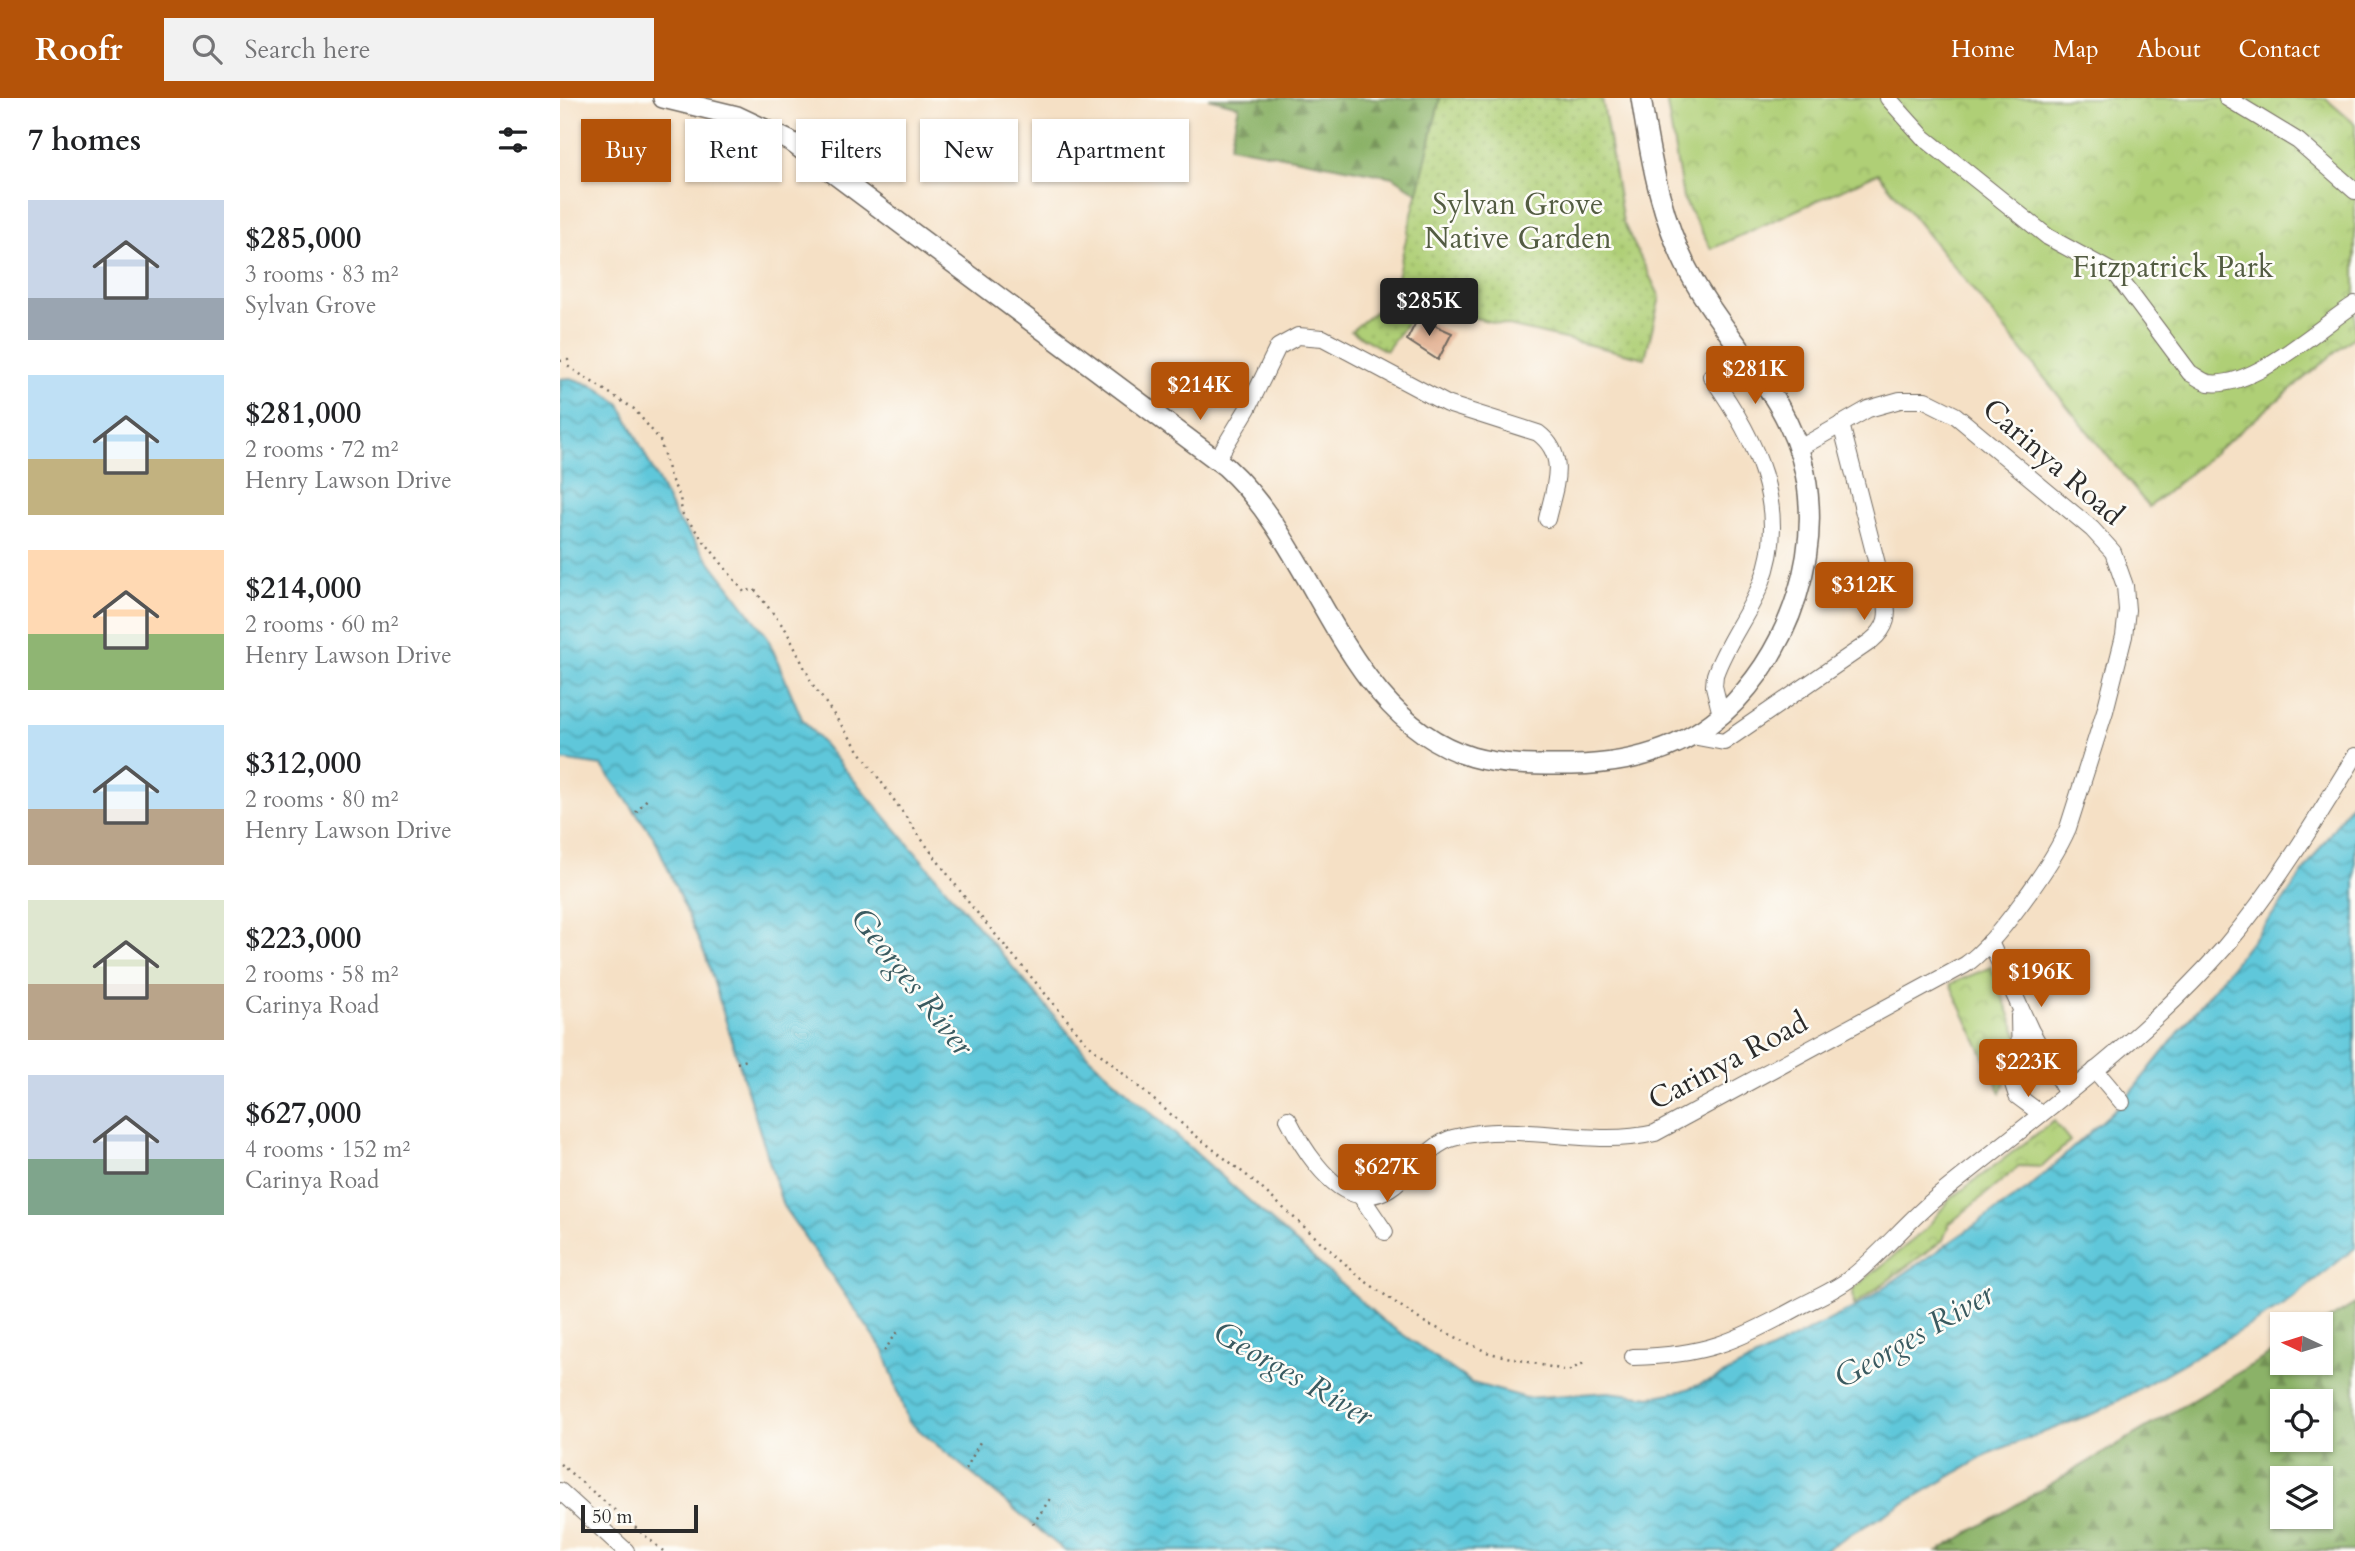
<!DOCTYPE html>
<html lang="en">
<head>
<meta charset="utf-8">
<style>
	body { margin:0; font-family:Cardo,serif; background:#f2f2f2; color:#202124; height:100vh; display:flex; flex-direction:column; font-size:26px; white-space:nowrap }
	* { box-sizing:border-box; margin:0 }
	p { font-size:23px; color:#757577 }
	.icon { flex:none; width:38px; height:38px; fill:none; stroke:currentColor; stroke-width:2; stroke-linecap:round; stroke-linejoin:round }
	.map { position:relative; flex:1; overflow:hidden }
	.details { display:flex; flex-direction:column; background:#fff; width:560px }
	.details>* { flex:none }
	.guide { position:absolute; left:21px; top:21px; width:665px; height:63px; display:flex; gap:14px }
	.needle { width:46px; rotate:274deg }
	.tools { position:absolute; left:1710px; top:1214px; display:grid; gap:14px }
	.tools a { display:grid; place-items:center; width:63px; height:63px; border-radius:0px; background:#fff; box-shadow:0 2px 5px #0004; font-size:35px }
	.scale { position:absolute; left:21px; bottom:18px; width:117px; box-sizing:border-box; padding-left:7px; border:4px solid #2b2b2b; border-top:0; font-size:19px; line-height:24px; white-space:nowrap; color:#2b2b2b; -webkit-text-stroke:5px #fdfcf7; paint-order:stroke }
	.price { position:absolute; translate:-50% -60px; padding:0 16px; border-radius:7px; background:#b45309; color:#fff; font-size:23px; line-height:46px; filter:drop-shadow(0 2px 4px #0008) }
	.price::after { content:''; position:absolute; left:50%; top:42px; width:21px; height:16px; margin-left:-10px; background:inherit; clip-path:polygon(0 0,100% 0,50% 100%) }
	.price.on { background:#222; color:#fff }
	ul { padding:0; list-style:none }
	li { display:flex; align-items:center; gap:21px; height:175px; padding:0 28px }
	li span { display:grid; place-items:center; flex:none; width:196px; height:140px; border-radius:0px; color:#555 }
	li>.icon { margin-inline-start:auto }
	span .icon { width:84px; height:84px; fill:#fffc; stroke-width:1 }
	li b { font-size:30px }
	h2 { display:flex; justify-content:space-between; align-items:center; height:84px; padding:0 28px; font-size:30px }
	.chip { padding:0 24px; border-radius:0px; background:#fff; box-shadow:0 2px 5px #0004; font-size:24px; line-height:63px }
	.chip.on { background:#b45309; color:#fff }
	header { display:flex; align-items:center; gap:42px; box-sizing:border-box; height:98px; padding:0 35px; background:#b45309; color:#fff }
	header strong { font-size:33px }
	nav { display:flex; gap:38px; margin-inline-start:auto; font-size:24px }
	.search { width:490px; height:63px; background:#f2f2f2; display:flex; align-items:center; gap:18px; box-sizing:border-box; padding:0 24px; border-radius:0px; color:#757577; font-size:26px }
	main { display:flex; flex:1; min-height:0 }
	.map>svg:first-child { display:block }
	.grass { fill:url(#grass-dots); stroke:#6d7d50; stroke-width:2 }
	.forest { fill:url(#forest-firs); stroke:#5b6e49; stroke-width:2; fill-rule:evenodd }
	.park { fill:url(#park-crowns); stroke:#6d7d50; stroke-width:2 }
	.water { fill:url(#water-waves); stroke:#447982; stroke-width:2 }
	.building { fill:#e5b89b }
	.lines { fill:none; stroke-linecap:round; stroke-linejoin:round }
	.minor-casing { stroke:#726a61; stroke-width:18 }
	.major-casing { stroke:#726a61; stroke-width:22 }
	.path { stroke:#726a61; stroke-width:2.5; stroke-dasharray:2 5; stroke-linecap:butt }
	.minor { stroke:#fff; stroke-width:16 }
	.major { stroke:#fff; stroke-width:19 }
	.labels { text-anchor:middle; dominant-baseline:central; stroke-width:5; stroke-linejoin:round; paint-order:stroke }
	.park-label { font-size:30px; fill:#535c42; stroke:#fdfcf7 }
	.street-label { font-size:30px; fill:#2b2b2b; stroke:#fdfcf7 }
	.water-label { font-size:32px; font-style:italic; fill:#3a5a60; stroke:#fdfcf7 }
</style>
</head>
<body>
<header>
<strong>Roofr</strong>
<div class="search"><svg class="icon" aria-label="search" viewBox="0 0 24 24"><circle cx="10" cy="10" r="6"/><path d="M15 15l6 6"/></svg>Search here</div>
<nav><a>Home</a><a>Map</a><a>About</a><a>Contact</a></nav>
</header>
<main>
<section class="details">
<h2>7 homes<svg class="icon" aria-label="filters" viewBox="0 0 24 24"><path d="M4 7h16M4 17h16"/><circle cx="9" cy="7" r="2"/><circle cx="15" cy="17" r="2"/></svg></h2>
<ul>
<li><span style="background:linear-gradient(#c9d6e8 70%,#9aa5b1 0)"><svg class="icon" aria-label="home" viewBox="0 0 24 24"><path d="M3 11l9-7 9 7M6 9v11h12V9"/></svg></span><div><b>$285,000</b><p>3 rooms · 83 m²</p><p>Sylvan Grove</p></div></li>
<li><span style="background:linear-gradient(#bfe0f5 60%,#c2b280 0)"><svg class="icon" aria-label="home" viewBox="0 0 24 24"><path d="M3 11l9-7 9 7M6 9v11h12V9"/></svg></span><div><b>$281,000</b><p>2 rooms · 72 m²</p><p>Henry Lawson Drive</p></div></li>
<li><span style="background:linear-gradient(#ffd9b3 60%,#8fb573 0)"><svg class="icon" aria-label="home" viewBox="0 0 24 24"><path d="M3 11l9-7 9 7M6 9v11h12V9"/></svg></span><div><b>$214,000</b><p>2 rooms · 60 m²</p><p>Henry Lawson Drive</p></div></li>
<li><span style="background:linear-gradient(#bfe0f5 60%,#b9a48a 0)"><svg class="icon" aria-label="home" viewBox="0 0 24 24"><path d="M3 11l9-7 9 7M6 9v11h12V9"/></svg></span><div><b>$312,000</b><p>2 rooms · 80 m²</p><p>Henry Lawson Drive</p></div></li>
<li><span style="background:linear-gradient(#dfe7d0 60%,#b9a48a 0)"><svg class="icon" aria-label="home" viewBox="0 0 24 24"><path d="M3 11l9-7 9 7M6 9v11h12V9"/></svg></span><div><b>$223,000</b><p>2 rooms · 58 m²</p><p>Carinya Road</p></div></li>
<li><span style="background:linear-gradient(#c9d6e8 60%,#7fa58c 0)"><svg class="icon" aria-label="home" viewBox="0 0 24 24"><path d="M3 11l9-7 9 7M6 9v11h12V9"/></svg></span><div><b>$627,000</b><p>4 rooms · 152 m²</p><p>Carinya Road</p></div></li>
</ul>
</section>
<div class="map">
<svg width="1795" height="1453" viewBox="0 0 1795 1453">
	<defs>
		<pattern id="grass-dots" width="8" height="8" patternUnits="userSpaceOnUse" patternTransform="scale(1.75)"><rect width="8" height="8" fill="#afcf76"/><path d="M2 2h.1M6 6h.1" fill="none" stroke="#97b266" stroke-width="1.8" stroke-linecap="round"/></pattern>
		<pattern id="forest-firs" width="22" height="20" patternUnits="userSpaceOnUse" patternTransform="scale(1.75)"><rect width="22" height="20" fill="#8bb267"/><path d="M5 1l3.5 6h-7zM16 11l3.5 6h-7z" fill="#729155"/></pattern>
		<pattern id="park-crowns" width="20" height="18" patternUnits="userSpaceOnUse" patternTransform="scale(1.75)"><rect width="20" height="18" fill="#afcf76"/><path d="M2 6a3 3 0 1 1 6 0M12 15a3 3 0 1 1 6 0" fill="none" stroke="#97b266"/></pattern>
		<pattern id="water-waves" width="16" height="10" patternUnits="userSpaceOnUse" patternTransform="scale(1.75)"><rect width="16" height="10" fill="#5ec7da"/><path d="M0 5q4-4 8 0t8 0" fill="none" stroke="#4ea2b1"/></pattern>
	</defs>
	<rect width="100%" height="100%" fill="#fdfcf7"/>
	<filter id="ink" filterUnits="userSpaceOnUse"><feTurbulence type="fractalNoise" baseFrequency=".0143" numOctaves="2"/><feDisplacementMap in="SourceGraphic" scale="14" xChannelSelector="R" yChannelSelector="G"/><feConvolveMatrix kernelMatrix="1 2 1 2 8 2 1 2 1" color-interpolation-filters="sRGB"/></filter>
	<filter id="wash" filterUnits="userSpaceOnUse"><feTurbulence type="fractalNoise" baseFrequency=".00686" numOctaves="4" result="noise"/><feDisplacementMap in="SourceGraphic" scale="28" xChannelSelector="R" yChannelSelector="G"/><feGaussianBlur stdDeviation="1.57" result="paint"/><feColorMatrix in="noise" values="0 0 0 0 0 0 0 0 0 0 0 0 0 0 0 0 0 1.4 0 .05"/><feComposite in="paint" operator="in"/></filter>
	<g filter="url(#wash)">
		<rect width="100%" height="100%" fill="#f5e0c5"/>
		<polygon class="grass" points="880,0 1042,0 1063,124 1100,199 1085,260 860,207 826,253 791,233 832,200"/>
		<g class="forest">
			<polygon points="648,0 880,0 858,95 833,79 670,48 679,8"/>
			<path d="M 1795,1206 L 1795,1453 L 1378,1453 L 1722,1249 L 1722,1265 L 1760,1265 L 1760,1227 ZM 1722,1304 L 1760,1304 L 1760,1342 L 1722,1342 ZM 1722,1381 L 1760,1381 L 1760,1419 L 1722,1419 Z"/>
		</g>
		<g class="park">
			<polygon points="1106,0 1765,0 1795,26 1795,238 1589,409 1318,75 1151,151 1123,100"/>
			<polygon points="1431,869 1460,943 1441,995 1390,886"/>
			<polygon points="1494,1023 1510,1043 1482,1069 1460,1068 1389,1126 1383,1142 1294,1207 1293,1191 1365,1132 1389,1102"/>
		</g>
		<polygon class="water" points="11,280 36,289 60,306 116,419 207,538 242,621 529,959 822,1222 912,1285 967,1300 1048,1294 1090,1299 1122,1293 1155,1281 1297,1208 1469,1090 1563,1004 1721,806 1795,700 1795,1150 1723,1208 1540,1313 1432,1354 1262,1453 505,1453 348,1323 324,1253 223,1108 146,859 95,741 42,668 0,662 0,281"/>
		<g id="blocks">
			<polygon class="building" points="858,220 892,235 878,262 847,242"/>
		</g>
	</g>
	<g filter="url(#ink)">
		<use href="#blocks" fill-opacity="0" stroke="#726a61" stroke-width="2"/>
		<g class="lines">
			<g class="minor-casing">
				<g id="minor">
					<path d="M 1328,0 L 1363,39 L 1488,139 L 1556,176 L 1630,275 C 1636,278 1643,284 1649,285 C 1694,291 1758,230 1795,206"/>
					<polyline points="1667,0 1738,43 1795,93"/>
					<path d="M 1151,278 C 1195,339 1231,411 1201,486 C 1188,518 1166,545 1155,577 L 1154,588 L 1161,617"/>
					<path d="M 657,361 L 688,310 L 718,249 L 738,238 L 763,240 L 887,306 L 978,335 C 1009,358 994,390 987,421"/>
					<path d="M 1132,638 L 1164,644 L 1311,543 C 1328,529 1329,517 1325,497 L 1281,326"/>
					<polyline points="1430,844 1471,933 1506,994"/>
					<polyline points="1459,918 1460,969 1453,986 1457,998 1480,1015"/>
					<polyline points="1535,972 1562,1004"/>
					<path d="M 728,1021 C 741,1047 768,1092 799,1097 C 839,1104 858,1050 893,1040 C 960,1022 1028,1051 1095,1035 L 1405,867 C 1436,846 1493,765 1508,730 L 1545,613 L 1564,538 L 1567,512 L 1565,488 L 1553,454 L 1532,431 L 1395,317 L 1365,302 L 1340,302 L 1308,311 L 1238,351"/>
					<polyline points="800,1097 825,1134"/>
					<path d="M 1073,1259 C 1144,1258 1177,1243 1237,1210 C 1254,1201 1273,1193 1288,1182 C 1320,1158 1346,1124 1377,1099 C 1475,1019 1581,945 1664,850 C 1714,791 1755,724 1795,658"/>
					<polyline points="0,1393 66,1453"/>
				</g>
			</g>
			<g class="major-casing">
				<path id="major" d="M 103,0 L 177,18 L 230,43 L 666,369 C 758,452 785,621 912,659 C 944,668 979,667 1012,667 C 1074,666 1131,650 1175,604 C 1231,545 1261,455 1245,375 C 1230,300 1172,249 1135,185 C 1102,128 1091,64 1081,0"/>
			</g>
			<g class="path">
				<polyline points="0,263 8,262 9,269 74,311 100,342 110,379 120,399 122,415 184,494 194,491 226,532 253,587 360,739 409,805 525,943 635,1037 690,1080 802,1181 862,1223 929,1255 1008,1273 1024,1265"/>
				<polyline points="76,714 88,700"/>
				<polyline points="177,965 190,961"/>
				<polyline points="324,1253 339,1232"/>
				<polyline points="0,1366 103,1453"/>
				<polyline points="406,1371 422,1340"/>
				<polyline points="473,1426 490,1401"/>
				<polyline points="563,1453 565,1448"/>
			</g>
			<use href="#minor" class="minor"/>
			<use href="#major" class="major"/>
		</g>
	</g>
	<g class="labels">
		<g class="park-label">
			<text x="958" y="106">Sylvan Grove<tspan x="958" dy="34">Native Garden</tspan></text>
			<text x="1613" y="169">Fitzpatrick Park</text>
		</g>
		<g class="street-label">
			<text transform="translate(1493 364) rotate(41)">Carinya Road</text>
			<text transform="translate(1168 963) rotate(-28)">Carinya Road</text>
		</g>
		<g class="water-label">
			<text transform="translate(352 884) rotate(52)">Georges River</text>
			<text transform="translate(1354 1238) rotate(-30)">Georges River</text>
			<text transform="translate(733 1276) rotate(30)">Georges River</text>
		</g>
	</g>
</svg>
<div class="tools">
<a><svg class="needle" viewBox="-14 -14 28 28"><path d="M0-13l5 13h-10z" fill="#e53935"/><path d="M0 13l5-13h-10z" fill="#757577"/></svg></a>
<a><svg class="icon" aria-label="locate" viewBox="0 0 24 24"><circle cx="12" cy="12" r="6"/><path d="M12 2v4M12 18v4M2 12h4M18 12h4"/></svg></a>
<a><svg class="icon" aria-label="layers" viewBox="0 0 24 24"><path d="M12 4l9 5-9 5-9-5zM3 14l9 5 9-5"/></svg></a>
</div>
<div class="scale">50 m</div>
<b class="price on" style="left:869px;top:240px">$285K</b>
<b class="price" style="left:1195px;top:308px">$281K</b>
<b class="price" style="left:640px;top:324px">$214K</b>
<b class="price" style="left:1304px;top:524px">$312K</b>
<b class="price" style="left:1481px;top:911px">$196K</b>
<b class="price" style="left:1468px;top:1001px">$223K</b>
<b class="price" style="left:827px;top:1106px">$627K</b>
<div class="guide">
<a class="chip on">Buy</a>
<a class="chip">Rent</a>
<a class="chip">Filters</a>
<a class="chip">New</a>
<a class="chip">Apartment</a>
</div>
</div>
</main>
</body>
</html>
